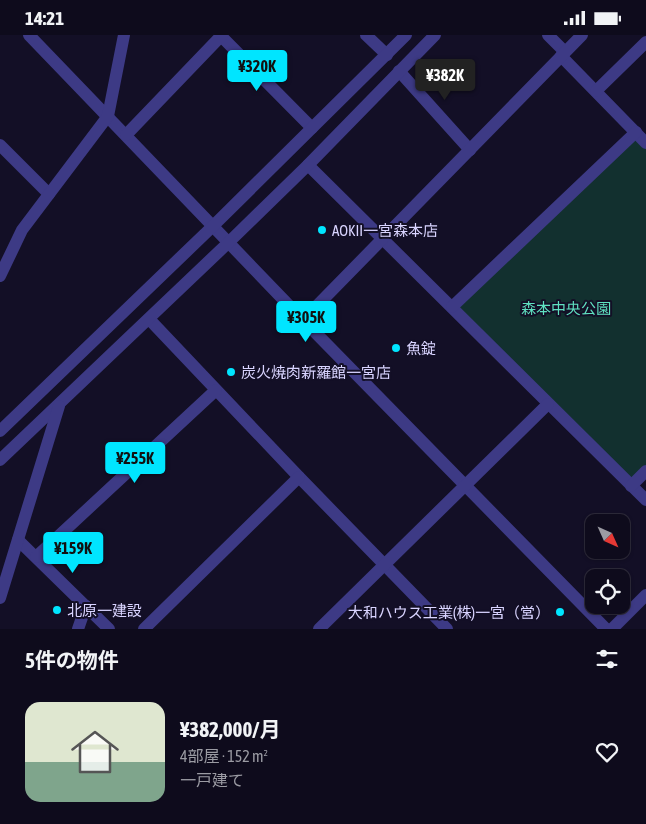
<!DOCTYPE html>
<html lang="ja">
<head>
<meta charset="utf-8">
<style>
	body { margin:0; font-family:"Asap Condensed","Noto Sans JP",sans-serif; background:#171425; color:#f1f3f6; height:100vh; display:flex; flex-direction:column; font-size:19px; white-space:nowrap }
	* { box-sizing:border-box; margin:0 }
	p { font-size:16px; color:#9b9ba3 }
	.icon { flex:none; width:28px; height:28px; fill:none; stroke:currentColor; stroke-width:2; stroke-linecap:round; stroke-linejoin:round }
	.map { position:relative; height:594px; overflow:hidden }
	.sheet { display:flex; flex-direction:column; background:#0e0b1c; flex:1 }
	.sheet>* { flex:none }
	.needle { width:32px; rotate:135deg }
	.controls { position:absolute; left:585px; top:479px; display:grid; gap:10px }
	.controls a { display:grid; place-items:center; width:45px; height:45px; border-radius:10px; background:#0e0b1c; box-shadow:0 1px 4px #0004,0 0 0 1px #2e2b3b; font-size:25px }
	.price { position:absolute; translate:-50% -42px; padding:0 11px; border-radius:5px; background:#00e5ff; color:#111; font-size:16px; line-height:32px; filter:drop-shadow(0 1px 2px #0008) }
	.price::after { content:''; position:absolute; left:50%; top:30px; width:15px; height:11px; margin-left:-8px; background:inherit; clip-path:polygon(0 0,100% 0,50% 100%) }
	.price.active { background:#222; color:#fff }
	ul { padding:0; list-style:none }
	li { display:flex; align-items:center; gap:15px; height:125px; padding:0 25px }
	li+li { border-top:1px solid #2e2b3b }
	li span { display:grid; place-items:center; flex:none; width:140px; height:100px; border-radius:15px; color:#555 }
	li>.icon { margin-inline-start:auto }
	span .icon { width:60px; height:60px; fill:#fffc; stroke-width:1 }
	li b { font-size:21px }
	h2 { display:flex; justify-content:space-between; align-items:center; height:60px; padding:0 25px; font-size:21px }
	.status { display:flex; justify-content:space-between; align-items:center; height:35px; padding:0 25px; background:#0e0b1c; direction:ltr }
	.status svg { height:14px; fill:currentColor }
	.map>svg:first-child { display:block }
	.green { fill:#12302f }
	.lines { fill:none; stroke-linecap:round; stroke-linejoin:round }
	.minor { stroke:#3d3a85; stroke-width:12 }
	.poi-dot { fill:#00e5ff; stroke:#130f26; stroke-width:2 }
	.labels { text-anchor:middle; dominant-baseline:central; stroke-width:4; stroke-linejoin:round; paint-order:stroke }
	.poi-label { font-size:15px; fill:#d9d4ff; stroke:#130f26; text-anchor:start }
	.park-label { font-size:15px; fill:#5fe0c0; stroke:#130f26 }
</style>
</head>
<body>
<div class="status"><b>14:21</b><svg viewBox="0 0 49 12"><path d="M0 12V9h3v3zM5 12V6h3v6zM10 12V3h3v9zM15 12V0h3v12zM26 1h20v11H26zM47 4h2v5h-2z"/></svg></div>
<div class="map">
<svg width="646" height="594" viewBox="0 0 646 594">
	<rect width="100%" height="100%" fill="#130f26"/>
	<polygon class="green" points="636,97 646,108 646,436 631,451 452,272"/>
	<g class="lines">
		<g class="minor">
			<polyline points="29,0 303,285 606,594"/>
			<polyline points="366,0 387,20"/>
			<polyline points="548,0 565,17"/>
			<polyline points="221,1 312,93"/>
			<polyline points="561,21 646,108"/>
			<polyline points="399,36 470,115"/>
			<polyline points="596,56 646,7"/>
			<polyline points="126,100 222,0"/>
			<polyline points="0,110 49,159"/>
			<polyline points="308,130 646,465"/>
			<polyline points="0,241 22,195 108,81 124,0"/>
			<polyline points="452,272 636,97"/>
			<polyline points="149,284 299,442 447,594"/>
			<polyline points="303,285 582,0"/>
			<polyline points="0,396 213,191 406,0"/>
			<polyline points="0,425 229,207 308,130 435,0"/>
			<polyline points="631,451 646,436"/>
			<polyline points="18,505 109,594"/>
			<polyline points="36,522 216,355"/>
			<polyline points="0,563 59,371"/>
			<polyline points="78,594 86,571"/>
			<polyline points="144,594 299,442"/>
			<polyline points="319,594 548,369"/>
			<polyline points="612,594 646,560"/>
		</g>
	</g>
	<g class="poi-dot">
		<circle cx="322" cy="195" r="5"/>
		<circle cx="396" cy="313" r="5"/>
		<circle cx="231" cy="337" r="5"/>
		<circle cx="57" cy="575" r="5"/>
		<circle cx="560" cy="577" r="5"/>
	</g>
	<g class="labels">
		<g class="poi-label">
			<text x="332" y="195">AOKII一宮森本店</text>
			<text x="406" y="313">魚錠</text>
			<text x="241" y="337">炭火焼肉新羅館一宮店</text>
			<text x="67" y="575">北原一建設</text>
			<text x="550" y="577" text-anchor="end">大和ハウス工業(株)一宮（営）</text>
		</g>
		<g class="park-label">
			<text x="566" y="273">森本中央公園</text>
		</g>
	</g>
</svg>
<div class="controls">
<a><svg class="needle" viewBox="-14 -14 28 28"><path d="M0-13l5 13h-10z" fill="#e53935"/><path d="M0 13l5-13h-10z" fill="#9b9ba3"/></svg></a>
<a><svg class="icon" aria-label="locate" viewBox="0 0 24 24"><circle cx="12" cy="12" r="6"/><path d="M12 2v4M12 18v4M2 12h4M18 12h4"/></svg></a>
</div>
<b class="price" style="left:257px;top:57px">¥320K</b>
<b class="price active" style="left:445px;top:66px">¥382K</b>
<b class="price" style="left:306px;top:308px">¥305K</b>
<b class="price" style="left:135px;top:449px">¥255K</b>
<b class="price" style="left:73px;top:539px">¥159K</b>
</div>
<section class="sheet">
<h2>5件の物件<svg class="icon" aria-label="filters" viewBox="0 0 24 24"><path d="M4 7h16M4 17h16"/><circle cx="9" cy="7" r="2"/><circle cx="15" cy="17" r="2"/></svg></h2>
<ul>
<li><span style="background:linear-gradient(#dfe7d0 60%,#7fa58c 0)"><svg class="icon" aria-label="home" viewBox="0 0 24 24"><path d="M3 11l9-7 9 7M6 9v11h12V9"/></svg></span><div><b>¥382,000/月</b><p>4部屋 · 152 m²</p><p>一戸建て</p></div><svg class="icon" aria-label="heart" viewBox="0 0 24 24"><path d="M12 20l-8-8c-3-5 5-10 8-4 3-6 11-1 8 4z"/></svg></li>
</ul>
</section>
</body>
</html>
